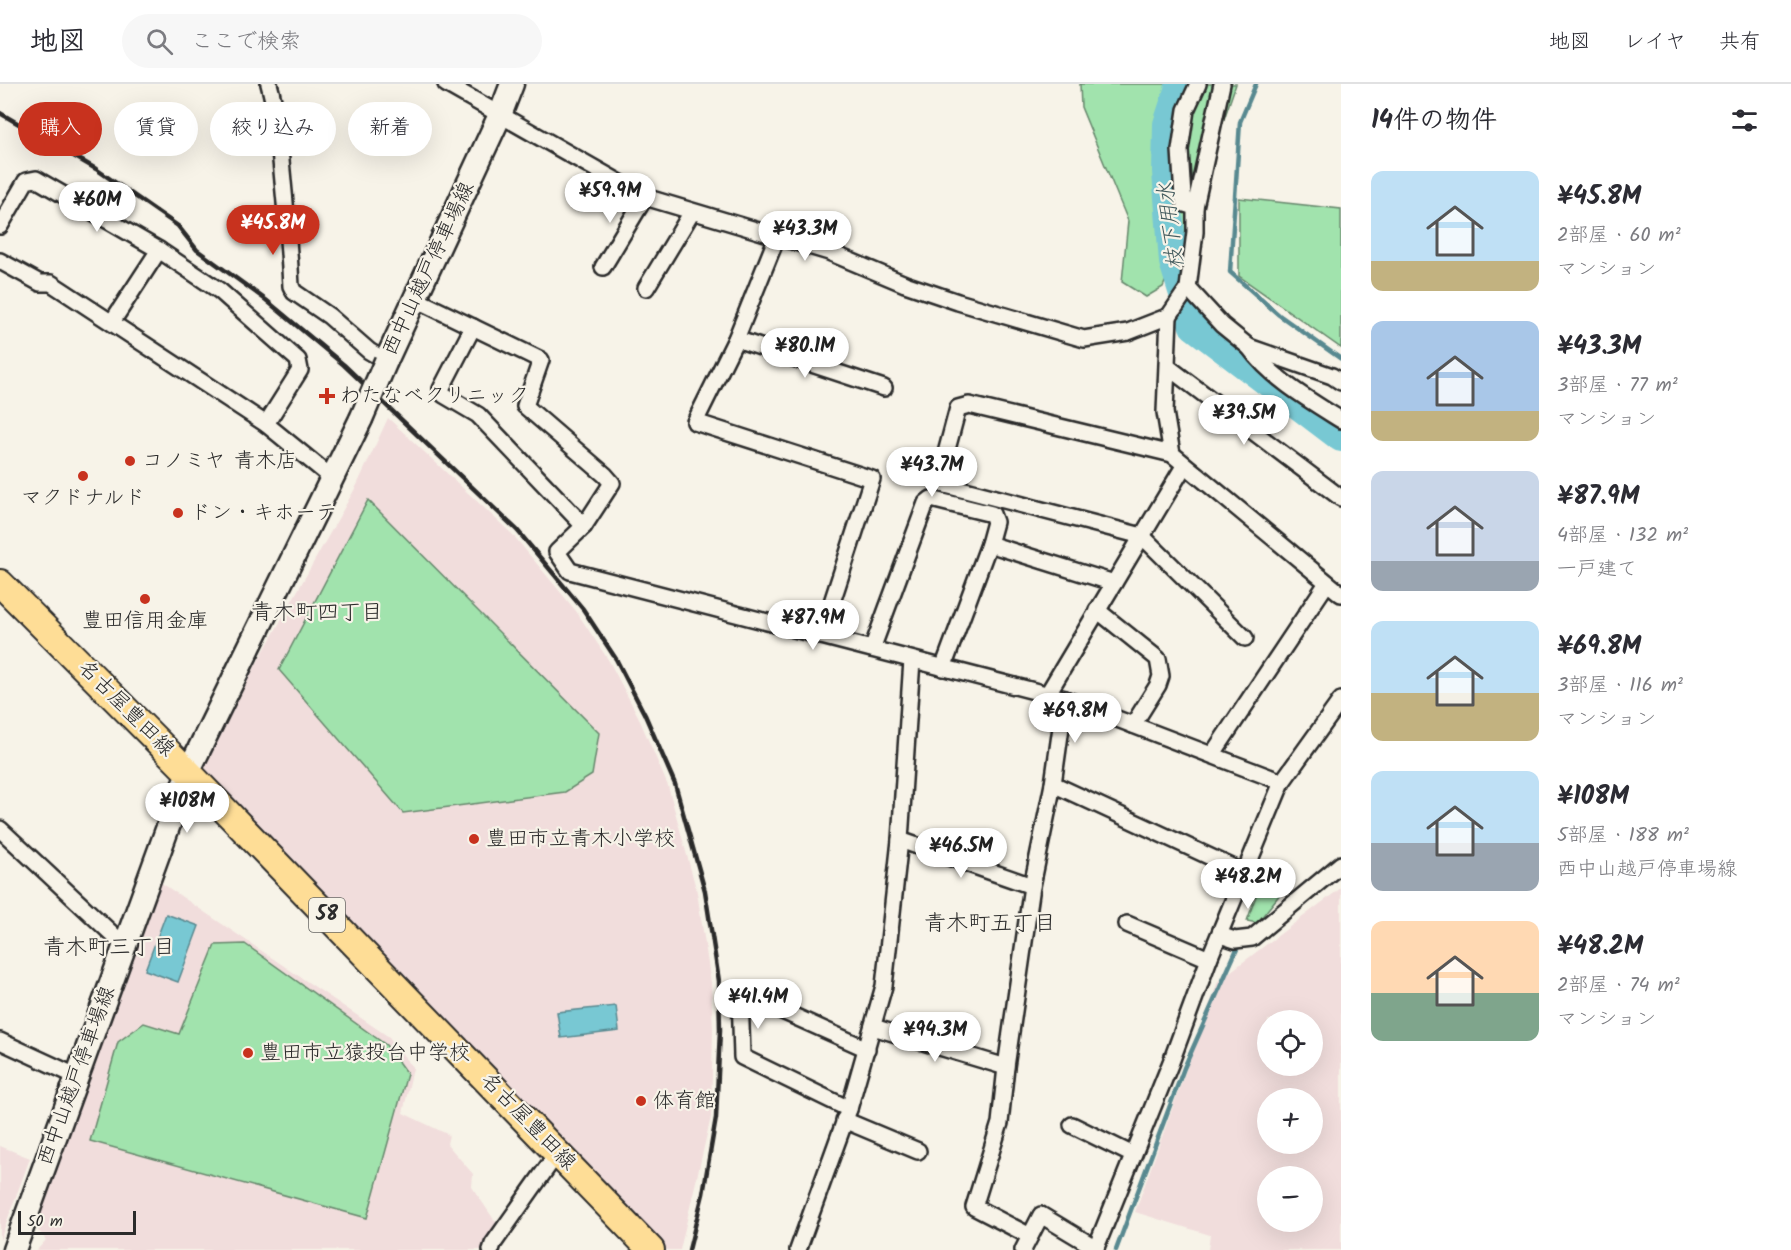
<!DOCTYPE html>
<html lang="ja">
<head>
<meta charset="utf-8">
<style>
	body { margin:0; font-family:Kalam,"Klee One",sans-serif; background:#f7f7f7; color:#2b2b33; height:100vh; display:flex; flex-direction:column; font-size:22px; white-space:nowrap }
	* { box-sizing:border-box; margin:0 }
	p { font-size:20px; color:#7c7c81 }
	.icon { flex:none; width:33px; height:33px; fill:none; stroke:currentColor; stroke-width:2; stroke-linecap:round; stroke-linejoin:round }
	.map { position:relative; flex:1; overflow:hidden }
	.sheet { display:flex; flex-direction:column; background:#fff; width:450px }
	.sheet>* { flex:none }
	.guide { position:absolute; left:18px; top:18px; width:570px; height:54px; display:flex; gap:12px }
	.fabs { position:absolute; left:1257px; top:926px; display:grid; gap:12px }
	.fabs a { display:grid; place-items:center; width:66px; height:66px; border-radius:50%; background:#fff; box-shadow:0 6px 24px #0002; font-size:30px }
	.scale { position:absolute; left:18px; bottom:15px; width:118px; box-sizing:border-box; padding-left:6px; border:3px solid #2b2b2b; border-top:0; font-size:16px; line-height:21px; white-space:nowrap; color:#2b2b2b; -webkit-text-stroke:4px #f7f3e8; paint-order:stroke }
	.price { position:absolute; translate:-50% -51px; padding:0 14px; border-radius:21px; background:#fff; color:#222; font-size:20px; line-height:39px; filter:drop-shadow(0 2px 3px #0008) }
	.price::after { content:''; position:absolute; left:50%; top:36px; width:18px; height:14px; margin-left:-9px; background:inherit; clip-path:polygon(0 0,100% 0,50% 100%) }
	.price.current { background:#c8321e; color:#fff }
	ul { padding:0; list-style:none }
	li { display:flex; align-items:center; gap:18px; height:150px; padding:0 30px }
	li span { display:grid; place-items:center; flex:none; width:168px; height:120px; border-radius:12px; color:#555 }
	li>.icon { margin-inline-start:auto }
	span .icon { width:72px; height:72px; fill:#fffc; stroke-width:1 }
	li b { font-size:26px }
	h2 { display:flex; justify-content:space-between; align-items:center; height:72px; padding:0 30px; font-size:26px }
	.chip { padding:0 21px; border-radius:27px; background:#fff; box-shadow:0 6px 24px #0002; font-size:21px; line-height:54px }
	.chip.current { background:#c8321e; color:#fff }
	header { display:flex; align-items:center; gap:36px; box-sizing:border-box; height:84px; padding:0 30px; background:#fff; border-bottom:2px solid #e1e1e2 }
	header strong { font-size:28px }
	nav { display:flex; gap:33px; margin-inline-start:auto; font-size:21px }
	.search { width:420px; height:54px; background:#f7f7f7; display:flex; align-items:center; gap:15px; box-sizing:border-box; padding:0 21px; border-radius:33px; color:#7c7c81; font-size:22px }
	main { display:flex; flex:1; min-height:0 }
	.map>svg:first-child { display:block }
	.built { fill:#f1dddc; fill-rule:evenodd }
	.green { fill:#a1e3ad; stroke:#66876c; stroke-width:1.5 }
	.water { fill:#78c8d3; stroke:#598990; stroke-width:1.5 }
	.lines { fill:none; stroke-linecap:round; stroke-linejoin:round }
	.stream { stroke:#598990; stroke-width:4.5 }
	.river { stroke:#78c8d3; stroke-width:28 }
	.minor-casing { stroke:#2b2b2b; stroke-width:20 }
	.secondary-casing { stroke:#2b2b2b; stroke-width:27 }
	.primary-casing { stroke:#2b2b2b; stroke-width:30 }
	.minor { stroke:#f7f3e8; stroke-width:15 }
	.secondary { stroke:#f7f3e8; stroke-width:22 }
	.primary { stroke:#fedd96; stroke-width:26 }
	.rail { stroke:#2b2b2b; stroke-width:4.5 }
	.secondary-bridge-casing { stroke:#2b2b2b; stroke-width:27; stroke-linecap:butt }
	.secondary-bridge { stroke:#f7f3e8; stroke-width:22 }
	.poi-dot { fill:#c8321e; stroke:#f7f3e8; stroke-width:2 }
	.labels { text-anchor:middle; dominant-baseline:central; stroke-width:4.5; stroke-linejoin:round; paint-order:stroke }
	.shield { fill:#f7f3e8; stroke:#686764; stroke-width:1.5 }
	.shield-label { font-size:20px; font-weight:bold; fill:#2b2b2b }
	.street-label { font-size:21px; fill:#2b2b2b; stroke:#f7f3e8 }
	.poi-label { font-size:21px; fill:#2b2b2b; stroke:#f7f3e8; text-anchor:start }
	.water-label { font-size:22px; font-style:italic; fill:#425a5d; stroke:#f7f3e8 }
	.neighbourhood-label { font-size:22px; fill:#2b2b2b; stroke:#f7f3e8 }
</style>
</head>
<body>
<header>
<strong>地図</strong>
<div class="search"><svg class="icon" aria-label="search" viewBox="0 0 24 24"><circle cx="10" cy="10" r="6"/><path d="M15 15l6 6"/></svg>ここで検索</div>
<nav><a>地図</a><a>レイヤ</a><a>共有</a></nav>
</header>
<main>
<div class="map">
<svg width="1341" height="1166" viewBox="0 0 1341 1166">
	<rect width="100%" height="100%" fill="#f7f3e8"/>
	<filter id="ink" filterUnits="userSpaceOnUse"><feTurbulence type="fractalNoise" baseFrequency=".0167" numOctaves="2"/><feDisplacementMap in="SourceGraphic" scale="12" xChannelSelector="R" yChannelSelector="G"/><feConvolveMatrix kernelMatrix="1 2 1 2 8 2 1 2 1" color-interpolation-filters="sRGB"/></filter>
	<g filter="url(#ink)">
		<g class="built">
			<polygon points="388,334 513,451 576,527 609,577 638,632 668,702 697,808 711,899 713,946 711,1033 680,1166 665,1166 204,692 203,675 357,401"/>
			<polygon points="160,798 389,953 413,984 403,1029 449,1051 447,1060 473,1090 472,1103 499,1143 484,1166 37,1166 46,1156 30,1136"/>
			<path d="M 1341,804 L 1341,1166 L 1208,1166 L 1210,1151 L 1135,1128 L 1218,897 ZM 1268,936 L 1312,936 L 1312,981 L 1268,981 ZM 1268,1014 L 1312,1014 L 1312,1059 L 1268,1059 ZM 1268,1092 L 1312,1092 L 1312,1137 L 1268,1137 Z"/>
			<polygon points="0,1062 30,1074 0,1156"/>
		</g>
		<g class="green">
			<polygon points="1080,0 1236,0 1187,143 1163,203 1146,213 1122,198 1128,137 1081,23"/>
			<polygon points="1239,114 1341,125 1341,264 1239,192"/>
			<polygon points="368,416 599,649 592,691 565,708 403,729 279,586"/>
			<polygon points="1262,795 1285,804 1257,839 1247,837"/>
			<polygon points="245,860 386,961 407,990 367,1134 90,1057 118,958 144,939 179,950 215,861"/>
		</g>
		<g class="water">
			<polygon points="166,830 199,842 178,898 145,886"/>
			<polygon points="616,922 619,947 561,954 557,928"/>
		</g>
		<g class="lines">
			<g class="stream">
				<polyline points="1256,0 1240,38 1230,188 1279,231 1341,275"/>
				<polyline points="1116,1166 1184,984 1237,865"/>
			</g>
			<polyline class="river" points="1180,0 1167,40 1166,88 1173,178 1193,242 1341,354"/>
			<g class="minor-casing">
				<g id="minor">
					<path d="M 269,0 C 277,28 279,57 282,87 C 286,125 289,163 291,202 L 294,208 L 329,232 L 369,267 L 386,277"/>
					<polyline points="446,0 645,113 829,168 905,200 958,218 1084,255 1128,248 1169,232 1188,204 1195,148 1195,123 1222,0"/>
					<polyline points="1195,123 1185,120 1183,113 1180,66 1186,26 1198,0"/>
					<polyline points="0,142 26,97 36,95 159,166 112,238"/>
					<polyline points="777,153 736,255 695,338 872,395 821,552"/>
					<polyline points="159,166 220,207 298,276 300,286 266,340"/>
					<polyline points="0,177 40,199 51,199 266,340 331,393"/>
					<polyline points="603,183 645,113"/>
					<polyline points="646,204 692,128"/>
					<polyline points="1188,204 1222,241 1249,263 1332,292 1341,298"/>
					<polyline points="415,215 541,276 525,322 605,391 612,399 584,442 557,468 570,487 1065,615 1282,698"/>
					<polyline points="1169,232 1165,328 1172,370"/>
					<polyline points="473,243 441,305 444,311 478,331 584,442"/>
					<polyline points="736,255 884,304"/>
					<path d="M 1249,263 C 1271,294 1309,316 1341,336"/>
					<polyline points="1168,283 1341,414"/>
					<polyline points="989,460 1114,499"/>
					<polyline points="1097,526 1158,575 1161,592 1158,601 1133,641"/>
					<polyline points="1245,554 1142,452 938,399 958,324 969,321 1172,370 1341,510"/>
					<polyline points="872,565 926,419 931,415 992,430 995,438 989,460 943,584"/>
					<polyline points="1047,611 1184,382"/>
					<polyline points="1212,671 1327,499"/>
					<polyline points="1053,700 1245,789"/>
					<polyline points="0,745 124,861"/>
					<polyline points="900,756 1032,802"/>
					<polyline points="1127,840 1209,875"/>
					<polyline points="1220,851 1235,856 1252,854 1341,780"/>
					<polyline points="873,943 1006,983"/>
					<polyline points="0,957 76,992"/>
					<polyline points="849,1025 742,973 740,908 867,965"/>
					<polyline points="844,1036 918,1067"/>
					<polyline points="1072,1041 1133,1071"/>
					<polyline points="1030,1152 974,1123 1000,1039 1006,983 1032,802 1053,700 1065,615"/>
					<polyline points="491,1166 493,1160 558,1068"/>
					<polyline points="798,1166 849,1025 884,902 900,756 912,576"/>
					<polyline points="1023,1166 1041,1131 1096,1164"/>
					<polyline points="1095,1166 1171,978 1209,875 1282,698 1341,616"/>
				</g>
			</g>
			<g class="secondary-casing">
				<g id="secondary">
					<polyline points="386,277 500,31 512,0"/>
					<polyline points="14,1166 188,688 361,335"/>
				</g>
			</g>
			<g class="primary-casing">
				<polyline id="primary" points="0,499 188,688 651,1166"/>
			</g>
			<use href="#minor" class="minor"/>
			<use href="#secondary" class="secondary"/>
			<use href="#primary" class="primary"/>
			<polyline class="rail" points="0,29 96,85 178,142 197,166 266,216 344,281 517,446 583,525 616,575 645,631 675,700 705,807 719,897 720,946 716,1034 703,1110 689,1166"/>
			<g class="secondary-bridge-casing">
				<polyline id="secondary-bridge" points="361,335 386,277"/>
			</g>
			<use href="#secondary-bridge" class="secondary-bridge"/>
		</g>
	</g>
	<g class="poi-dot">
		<path d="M324 303h6v6h6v6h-6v6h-6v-6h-6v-6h6z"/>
		<circle cx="130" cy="377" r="6"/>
		<circle cx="83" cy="392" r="6"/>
		<circle cx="178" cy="429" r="6"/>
		<circle cx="145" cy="515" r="6"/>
		<circle cx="474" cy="755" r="6"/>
		<circle cx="248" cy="969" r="6"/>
		<circle cx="641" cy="1017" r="6"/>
	</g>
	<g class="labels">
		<rect class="shield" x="309" y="814" width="36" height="34" rx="4.5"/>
		<g class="shield-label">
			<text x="327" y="831">58</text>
		</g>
		<g class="street-label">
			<text transform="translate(429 185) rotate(-65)">西中山越戸停車場線</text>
			<text transform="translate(126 625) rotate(45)">名古屋豊田線</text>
			<text transform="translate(77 992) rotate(-70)">西中山越戸停車場線</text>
			<text transform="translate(528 1038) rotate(46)">名古屋豊田線</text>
		</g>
		<g class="poi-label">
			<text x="340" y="312">わたなべクリニック</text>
			<text x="142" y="377">コノミヤ 青木店</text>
			<text x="83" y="414" text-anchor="middle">マクドナルド</text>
			<text x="190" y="429">ドン・キホーテ</text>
			<text x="145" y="537" text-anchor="middle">豊田信用金庫</text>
			<text x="486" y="755">豊田市立青木小学校</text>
			<text x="260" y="969">豊田市立猿投台中学校</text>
			<text x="653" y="1017">体育館</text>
		</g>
		<g class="water-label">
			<text transform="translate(1172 142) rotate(-97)">枝下用水</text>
		</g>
		<g class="neighbourhood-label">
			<text x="317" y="529">青木町四丁目</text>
			<text x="990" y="840">青木町五丁目</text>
			<text x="109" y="864">青木町三丁目</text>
		</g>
	</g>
</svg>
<div class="fabs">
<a><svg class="icon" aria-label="locate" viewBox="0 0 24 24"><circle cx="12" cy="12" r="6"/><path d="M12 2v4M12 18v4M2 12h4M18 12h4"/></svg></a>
<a>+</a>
<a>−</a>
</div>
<div class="scale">50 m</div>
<b class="price" style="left:610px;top:140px">¥59.9M</b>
<b class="price" style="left:97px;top:149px">¥60M</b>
<b class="price current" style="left:273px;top:172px">¥45.8M</b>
<b class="price" style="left:805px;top:178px">¥43.3M</b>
<b class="price" style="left:805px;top:295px">¥80.1M</b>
<b class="price" style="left:1244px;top:362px">¥39.5M</b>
<b class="price" style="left:932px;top:414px">¥43.7M</b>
<b class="price" style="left:813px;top:567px">¥87.9M</b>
<b class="price" style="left:1075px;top:660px">¥69.8M</b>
<b class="price" style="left:187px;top:750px">¥108M</b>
<b class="price" style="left:961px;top:795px">¥46.5M</b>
<b class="price" style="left:1248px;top:826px">¥48.2M</b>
<b class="price" style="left:758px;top:946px">¥41.4M</b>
<b class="price" style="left:935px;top:979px">¥94.3M</b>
<div class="guide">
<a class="chip current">購入</a>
<a class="chip">賃貸</a>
<a class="chip">絞り込み</a>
<a class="chip">新着</a>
</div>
</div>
<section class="sheet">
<h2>14件の物件<svg class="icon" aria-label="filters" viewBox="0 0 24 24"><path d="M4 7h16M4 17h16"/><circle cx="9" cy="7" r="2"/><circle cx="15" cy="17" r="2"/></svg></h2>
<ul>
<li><span style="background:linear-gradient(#bfe0f5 75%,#c2b280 0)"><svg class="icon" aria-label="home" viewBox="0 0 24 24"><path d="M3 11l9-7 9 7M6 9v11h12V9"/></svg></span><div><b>¥45.8M</b><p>2部屋 · 60 m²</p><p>マンション</p></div></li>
<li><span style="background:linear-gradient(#a9c7e8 75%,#c2b280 0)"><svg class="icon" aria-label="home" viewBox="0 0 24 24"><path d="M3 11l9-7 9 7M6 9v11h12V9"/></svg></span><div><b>¥43.3M</b><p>3部屋 · 77 m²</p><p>マンション</p></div></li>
<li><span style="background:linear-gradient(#c9d6e8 75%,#9aa5b1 0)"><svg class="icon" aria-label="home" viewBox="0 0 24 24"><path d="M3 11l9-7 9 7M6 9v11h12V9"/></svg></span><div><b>¥87.9M</b><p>4部屋 · 132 m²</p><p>一戸建て</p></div></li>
<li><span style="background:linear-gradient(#bfe0f5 60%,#c2b280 0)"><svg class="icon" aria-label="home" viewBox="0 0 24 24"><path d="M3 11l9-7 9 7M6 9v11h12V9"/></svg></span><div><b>¥69.8M</b><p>3部屋 · 116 m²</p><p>マンション</p></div></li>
<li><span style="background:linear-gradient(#bfe0f5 60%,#9aa5b1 0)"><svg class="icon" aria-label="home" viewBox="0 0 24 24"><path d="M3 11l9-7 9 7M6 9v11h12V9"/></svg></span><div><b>¥108M</b><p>5部屋 · 188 m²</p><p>西中山越戸停車場線</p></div></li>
<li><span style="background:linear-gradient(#ffd9b3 60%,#7fa58c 0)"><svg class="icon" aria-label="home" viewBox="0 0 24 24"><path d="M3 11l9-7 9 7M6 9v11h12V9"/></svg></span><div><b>¥48.2M</b><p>2部屋 · 74 m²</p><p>マンション</p></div></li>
</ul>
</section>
</main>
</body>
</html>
